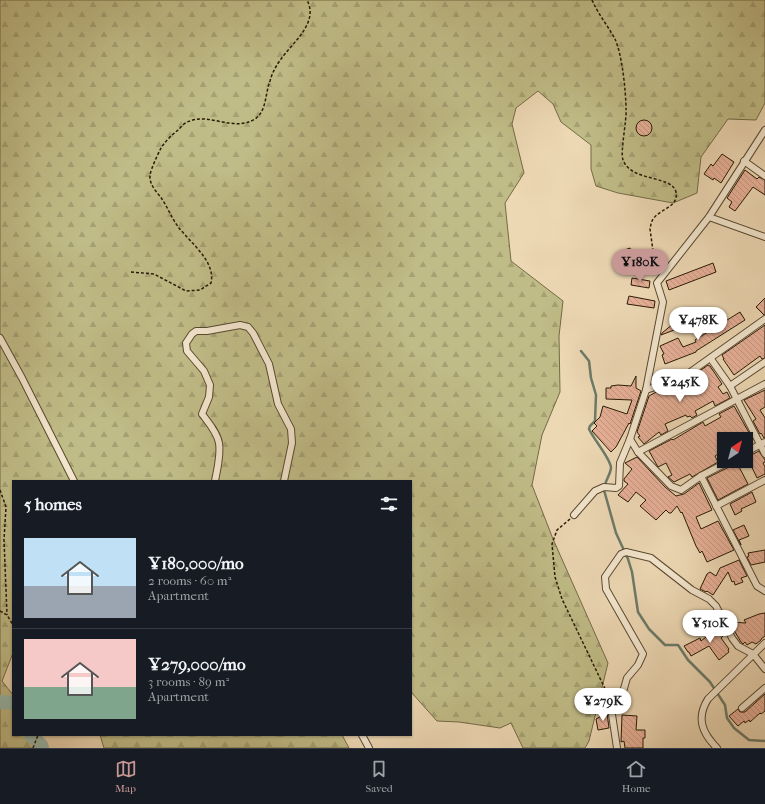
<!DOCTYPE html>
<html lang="en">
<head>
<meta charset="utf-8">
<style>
	body { margin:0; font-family:"IM FELL French Canon",serif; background:#242831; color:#f1f3f6; height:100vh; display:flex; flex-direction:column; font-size:15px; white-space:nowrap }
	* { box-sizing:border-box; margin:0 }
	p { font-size:13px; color:#9ea1a6 }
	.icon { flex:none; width:22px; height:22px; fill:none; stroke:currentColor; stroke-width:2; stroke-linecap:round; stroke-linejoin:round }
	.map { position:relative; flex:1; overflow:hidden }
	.panel { position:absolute; left:12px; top:480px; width:400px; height:256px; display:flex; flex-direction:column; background:#171b24; border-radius:0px; box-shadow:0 1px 3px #0004 }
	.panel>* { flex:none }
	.needle { width:26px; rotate:36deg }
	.fabs { position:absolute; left:717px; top:432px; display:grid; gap:8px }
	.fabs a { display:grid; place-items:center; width:36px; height:36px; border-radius:0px; background:#171b24; box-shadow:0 1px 3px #0004; font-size:20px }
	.price { position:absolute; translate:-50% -34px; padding:0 9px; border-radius:14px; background:#fff; color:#222; font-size:13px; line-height:26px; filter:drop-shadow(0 1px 2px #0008) }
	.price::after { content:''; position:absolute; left:50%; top:24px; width:12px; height:9px; margin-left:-6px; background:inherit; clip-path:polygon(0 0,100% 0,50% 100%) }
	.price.on { background:#c59692; color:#111 }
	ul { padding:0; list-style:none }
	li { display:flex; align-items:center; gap:12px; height:100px; padding:0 12px }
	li+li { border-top:1px solid #363941 }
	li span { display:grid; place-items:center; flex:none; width:112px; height:80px; border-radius:0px; color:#555 }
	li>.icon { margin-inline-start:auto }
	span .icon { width:48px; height:48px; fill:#fffc; stroke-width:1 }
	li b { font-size:17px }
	h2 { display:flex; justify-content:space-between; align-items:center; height:48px; padding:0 12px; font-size:17px }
	.dock { display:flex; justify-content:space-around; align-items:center; height:56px; border-top:1px solid #363941; background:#171b24; font-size:11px; color:#9ea1a6 }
	.dock a { display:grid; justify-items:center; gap:2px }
	.dock .on { color:#c59692 }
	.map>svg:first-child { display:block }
	.forest { fill:url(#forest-firs); stroke:#746a46 }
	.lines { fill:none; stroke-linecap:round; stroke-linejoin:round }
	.stream { stroke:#6c7a6a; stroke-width:2.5 }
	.river { stroke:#99baae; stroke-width:14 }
	.building { fill:url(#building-back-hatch); stroke:#281904 }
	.street-casing { stroke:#594930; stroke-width:8 }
	.path { stroke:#281904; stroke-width:1.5; stroke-dasharray:3 2; stroke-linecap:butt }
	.street { stroke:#f3e6ce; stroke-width:6 }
</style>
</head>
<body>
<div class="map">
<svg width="765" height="748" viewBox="0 0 765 748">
	<defs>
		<pattern id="forest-firs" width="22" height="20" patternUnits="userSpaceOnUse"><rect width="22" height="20" fill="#c0bc87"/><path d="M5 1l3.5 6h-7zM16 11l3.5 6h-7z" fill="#a5a173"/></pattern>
		<pattern id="building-back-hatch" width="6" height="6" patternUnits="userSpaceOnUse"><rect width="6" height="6" fill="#e7b098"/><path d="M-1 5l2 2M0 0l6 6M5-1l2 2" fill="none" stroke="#c69781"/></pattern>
	</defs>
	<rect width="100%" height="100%" fill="#edd8b4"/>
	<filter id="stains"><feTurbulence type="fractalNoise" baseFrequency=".005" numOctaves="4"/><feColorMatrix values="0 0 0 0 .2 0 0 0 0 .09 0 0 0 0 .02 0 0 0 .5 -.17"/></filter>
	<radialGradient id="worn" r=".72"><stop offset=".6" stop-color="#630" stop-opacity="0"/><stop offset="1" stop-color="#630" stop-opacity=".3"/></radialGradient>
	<g class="forest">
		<polygon points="0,0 765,0 765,103 756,120 728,119 701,157 697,193 673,203 618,193 596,186 591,169 591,145 561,122 553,104 538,91 516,108 512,124 524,173 505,203 511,261 563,301 559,336 560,392 542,435 532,485 553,539 608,663 589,741 585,748 523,748 511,723 500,728 459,722 437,721 411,692 411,481 13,481 13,653 2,681 13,695 13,735 33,735 37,748 0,748"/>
		<polygon points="100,735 342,735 349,748 104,748"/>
	</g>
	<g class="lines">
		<path class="stream" d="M 581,351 L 589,361 L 591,378 L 596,395 L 595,421 L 590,426 L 589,429 C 594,440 611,459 611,468 C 610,476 604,482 604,490 L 616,533 L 628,559 L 632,572 L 638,612 L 649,629 L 665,645 L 678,645 L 688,660 L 710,682 L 725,705 L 727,718 L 734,728 L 749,740 L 765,741"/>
		<g class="river">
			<polyline points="0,702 13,703"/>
			<polyline points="31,735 41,745 42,748"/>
		</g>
	</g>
	<g class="building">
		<circle cx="644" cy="128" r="8"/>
		<polygon points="722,154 734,162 721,183 714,178 713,180 704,174 711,164 713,166"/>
		<polygon points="745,170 757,179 759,177 765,180 765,195 753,187 735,211 729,207 732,202 727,198"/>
		<polygon points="630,248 634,259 626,262 622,251"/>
		<polygon points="713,263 716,272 669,290 666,281"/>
		<polygon points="632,278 650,281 649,288 631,285"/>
		<polygon points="629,296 655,301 654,308 627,304"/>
		<polygon points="765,298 765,315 764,315 756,307"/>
		<polygon points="740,312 745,320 696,351 696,352 665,364 662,355 664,354 660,346 678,338 683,347 696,342 695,340"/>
		<polygon points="679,319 682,327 661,335 662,333"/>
		<polygon points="765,325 765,358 762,359 760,356 734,375 723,359 724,359 722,355"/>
		<polygon points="708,365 710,366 722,384 718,387 723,394 727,392 730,398 715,406 713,401 695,411 697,415 692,418 690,416 687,417 686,415 665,424 668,431 661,435 659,432 644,444 638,437 640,436 637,432 649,396 658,391 659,393 675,386 676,388"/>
		<polygon points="636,376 636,388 641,391 630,424 629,423 616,447 611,452 592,431 597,426 594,423 600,417 603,406 627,414 632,400 606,399 606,388 611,388 611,386 618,385 631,386"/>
		<polygon points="765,390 765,407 760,410 765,418 765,438 764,438 761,433 760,434 753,421 756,419 744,400"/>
		<polygon points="734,406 752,438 724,439 724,450 715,456 718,462 692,477 690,474 674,482 668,477 672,475 666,463 658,467 649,451 672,439 673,440 703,422 705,426 721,417 719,414"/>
		<polygon points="759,451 765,460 765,462 763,463 765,467 765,474 757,478 747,457"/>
		<polygon points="637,457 665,487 676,496 684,494 699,483 712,510 696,517 701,529 718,521 734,550 707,562 702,551 700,553 696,546 682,512 681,513 677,506 671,513 669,513 666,510 656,520 640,506 646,500 636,492 628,502 618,495 628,484 624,481 624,479 632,469 625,463"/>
		<polygon points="737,463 748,484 718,500 707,478"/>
		<polygon points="752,492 756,502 741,509 742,511 735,515 730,504"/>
		<polygon points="744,525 749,536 739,540 741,545 733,530"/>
		<polygon points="765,550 765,562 751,565 747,557 749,556 748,553"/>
		<polygon points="739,560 747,576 741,578 743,582 735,585 734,581 732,582 728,572 713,595 707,591 706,592 700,589 707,574 710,572 716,576 720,568"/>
		<polygon points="765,613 765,636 761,639 761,640 756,644 752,642 747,645 745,642 743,644 741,642 729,622 746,623 744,620 759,614"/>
		<polygon points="721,625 725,634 721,638 729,649 728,650 729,652 719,660 709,646 691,656 689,652 688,652 684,646 700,638 701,641"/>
		<polygon points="765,694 765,711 761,714 760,713 750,722 749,720 745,723 744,721 738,726 737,725 729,716 738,709 740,712 745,712"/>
		<polygon points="607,713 609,728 598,730 596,719"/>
		<polygon points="622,715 637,716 636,730 645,730 645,738 643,738 643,748 625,748 624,741 621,742"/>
	</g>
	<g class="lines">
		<g class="street-casing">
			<g id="street">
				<polyline points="744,161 765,176"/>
				<polyline points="709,217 765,237"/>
				<polyline points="0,338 22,378 74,481"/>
				<polyline points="711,359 730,386 765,454"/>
				<polyline points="730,386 765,362"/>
				<polyline points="646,390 682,378 765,319"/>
				<polyline points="630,439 638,452 671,486 681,490 701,476 730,461"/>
				<polyline points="638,452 765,384"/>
				<polyline points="746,452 765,442"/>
				<polyline points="701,476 757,586 765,591"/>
				<path d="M 215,481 C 217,470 221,455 219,443 C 217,432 208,422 202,414 L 209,397 L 210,385 L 204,371 L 187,351 L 186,343 L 192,334 L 196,331 L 207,331 L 240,325 L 248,327 L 253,333 L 269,364 L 278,404 L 291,429 L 292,443 L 284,481"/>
				<polyline points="716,506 765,480"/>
				<polyline points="574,515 595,491 604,487 616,488 619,486 620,463 630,439 646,390 663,302 657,283 709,217 765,130"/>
				<polyline points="742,708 765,688"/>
				<polyline points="362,735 369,748"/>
				<polyline points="617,748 610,701 623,692 627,678 638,665 643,654 606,589 605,577 621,554 626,552 651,558 692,590 709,599 716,606 732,638 738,646 753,654 765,669"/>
				<path d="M 717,748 C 702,733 696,718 708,699 L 765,643"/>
			</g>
		</g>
		<g class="path">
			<path d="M 592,0 C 598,14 608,26 615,39 C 622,54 626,92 626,109 C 627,120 620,152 623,160 C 631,182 672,175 676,192 C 679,207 660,209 654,218 C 651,221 651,225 650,229 L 656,273"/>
			<path d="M 131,272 L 154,274 L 186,291 L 200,290 L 211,283 C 216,262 191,243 179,228 C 172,219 168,208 162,199 C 157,192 149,185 150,175 C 151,169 157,156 160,150 C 164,142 171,136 178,130 C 181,127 185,122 190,121 C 210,113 234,132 255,119 C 267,111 265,93 270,81 C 272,73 276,66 281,59 C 293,42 319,23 307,0"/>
			<polyline points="0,490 6,507 4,540 7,615"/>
			<polyline points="570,519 557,530 552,544 555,577 562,599 608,695"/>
			<polyline points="0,611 7,615 13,625"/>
			<polyline points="33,748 38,735"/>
		</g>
		<use href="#street" class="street"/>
	</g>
	<rect width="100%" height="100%" filter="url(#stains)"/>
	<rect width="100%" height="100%" fill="url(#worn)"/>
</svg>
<div class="fabs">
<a><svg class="needle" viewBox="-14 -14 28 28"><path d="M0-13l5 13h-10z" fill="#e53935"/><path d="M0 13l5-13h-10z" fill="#9ea1a6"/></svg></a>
</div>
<b class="price on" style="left:640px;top:283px">¥180K</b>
<b class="price" style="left:698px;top:341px">¥478K</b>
<b class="price" style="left:680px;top:403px">¥245K</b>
<b class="price" style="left:710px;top:644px">¥510K</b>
<b class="price" style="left:603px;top:722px">¥279K</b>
<section class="panel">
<h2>5 homes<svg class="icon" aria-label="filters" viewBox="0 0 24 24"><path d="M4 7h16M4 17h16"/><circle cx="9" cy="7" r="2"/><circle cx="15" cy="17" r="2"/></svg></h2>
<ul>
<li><span style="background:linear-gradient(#bfe0f5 60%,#9aa5b1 0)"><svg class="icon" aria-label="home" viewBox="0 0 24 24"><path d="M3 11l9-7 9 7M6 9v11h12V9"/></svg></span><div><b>¥180,000/mo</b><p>2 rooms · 60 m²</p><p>Apartment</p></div></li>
<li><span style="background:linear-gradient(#f6c9c9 60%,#7fa58c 0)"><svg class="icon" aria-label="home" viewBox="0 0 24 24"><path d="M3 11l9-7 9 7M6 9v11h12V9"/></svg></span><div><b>¥279,000/mo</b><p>3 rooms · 89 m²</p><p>Apartment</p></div></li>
</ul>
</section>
</div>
<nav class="dock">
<a class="on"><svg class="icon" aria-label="map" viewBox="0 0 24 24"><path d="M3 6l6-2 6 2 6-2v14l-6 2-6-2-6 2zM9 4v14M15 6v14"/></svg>Map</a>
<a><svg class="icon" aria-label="saved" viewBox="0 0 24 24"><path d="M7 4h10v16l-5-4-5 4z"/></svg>Saved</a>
<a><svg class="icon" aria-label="home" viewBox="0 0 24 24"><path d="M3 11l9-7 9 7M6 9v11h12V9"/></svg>Home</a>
</nav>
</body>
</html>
